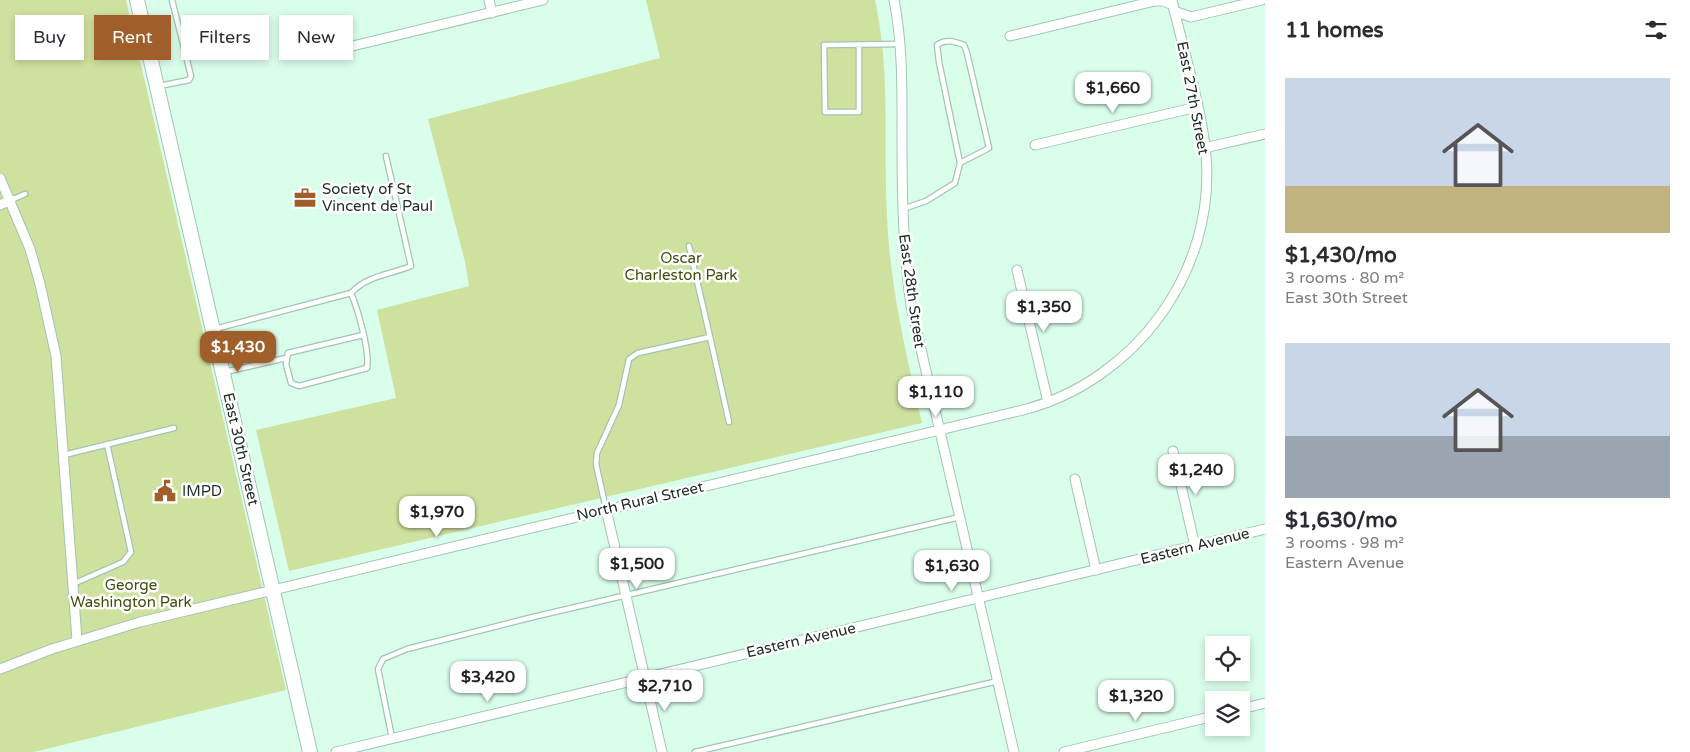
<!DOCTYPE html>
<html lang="en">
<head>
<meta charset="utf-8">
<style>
	body { margin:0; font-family:"Varela Round",sans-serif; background:#f2f2f3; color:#2b2b33; height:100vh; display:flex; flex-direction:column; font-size:19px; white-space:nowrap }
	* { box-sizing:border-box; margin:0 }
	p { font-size:16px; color:#7c7c81 }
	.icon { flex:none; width:28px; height:28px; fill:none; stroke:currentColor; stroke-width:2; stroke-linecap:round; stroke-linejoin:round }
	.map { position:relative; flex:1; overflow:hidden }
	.sheet { display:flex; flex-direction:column; background:#fff; width:425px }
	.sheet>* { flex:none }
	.banner { position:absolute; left:15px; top:15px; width:475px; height:45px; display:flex; gap:10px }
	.fabs { position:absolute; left:1205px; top:636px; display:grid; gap:10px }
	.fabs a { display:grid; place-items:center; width:45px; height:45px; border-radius:0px; background:#fff; box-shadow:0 2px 8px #0003; font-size:25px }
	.price { position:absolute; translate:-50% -42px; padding:0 11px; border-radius:10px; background:#fff; color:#222; font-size:16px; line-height:32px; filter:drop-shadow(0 1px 2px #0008) }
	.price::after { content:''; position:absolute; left:50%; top:30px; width:15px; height:11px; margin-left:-8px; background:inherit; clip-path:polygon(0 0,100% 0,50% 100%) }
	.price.selected { background:#a05f2a; color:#fff }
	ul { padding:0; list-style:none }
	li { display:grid; align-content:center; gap:10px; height:265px; padding:0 20px }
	li span { display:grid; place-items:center; height:155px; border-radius:0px; color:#555 }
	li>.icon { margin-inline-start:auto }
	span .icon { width:90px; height:90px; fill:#fffc; stroke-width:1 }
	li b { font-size:21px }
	h2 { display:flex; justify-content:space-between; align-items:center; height:60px; padding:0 20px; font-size:21px }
	.pill { padding:0 18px; border-radius:0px; background:#fff; box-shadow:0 2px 8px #0003; font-size:18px; line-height:45px }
	.pill.selected { background:#a05f2a; color:#fff }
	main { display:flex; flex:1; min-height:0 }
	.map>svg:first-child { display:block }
	.green { fill:#cfe19f }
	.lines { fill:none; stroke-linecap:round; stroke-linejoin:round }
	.lane-casing { stroke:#a2c5b3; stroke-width:7 }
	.street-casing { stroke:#a2c5b3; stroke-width:11 }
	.secondary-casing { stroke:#a2c5b3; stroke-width:16 }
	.lane { stroke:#fff; stroke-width:4.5 }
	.street { stroke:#fff; stroke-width:9 }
	.secondary { stroke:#fff; stroke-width:14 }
	.labels { text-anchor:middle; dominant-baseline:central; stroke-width:5; stroke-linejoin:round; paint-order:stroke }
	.street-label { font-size:15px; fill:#1d2b24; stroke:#fff }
	.poi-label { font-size:15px; fill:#1d2b24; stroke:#fff; text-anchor:start }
	.park-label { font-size:15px; fill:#414e0c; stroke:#fff }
</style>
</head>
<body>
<main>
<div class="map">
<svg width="1265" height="752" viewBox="0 0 1265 752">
	<rect width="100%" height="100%" fill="#d9feeb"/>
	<g class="green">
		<polygon points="0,0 126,0 286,690 34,752 0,752"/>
		<path d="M 646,0 L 875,0 C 891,72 883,144 887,216 C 890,287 906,354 922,423 L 289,571 L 256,430 L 396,398 L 377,310 L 469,286 L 465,262 L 428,119 L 660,58 Z"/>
	</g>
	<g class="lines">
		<g class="lane-casing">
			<g id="lane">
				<polyline points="859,45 859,112 825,112 824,45 900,44"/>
				<polyline points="159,86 189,80 191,76 172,0"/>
				<polyline points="11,200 25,194"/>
				<path d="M 903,209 L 926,201 L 955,183 L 960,163 L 939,62 L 937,45 C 945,39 954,41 964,45 L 967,53 L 989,148 L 960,163"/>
				<path d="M 351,293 C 358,310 370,351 367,368 L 299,386 L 291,383 L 286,364 L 288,353 L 363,335"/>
				<path d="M 215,329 L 351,293 C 368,275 389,275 411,266 L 386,156"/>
				<polyline points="710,337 729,422"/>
				<polyline points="225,372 286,358"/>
				<polyline points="64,455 174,428"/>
				<polyline points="606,509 596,464 597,453 619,405 629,359 638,353 710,337 689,246"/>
				<polyline points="73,584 123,562 131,552 107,444"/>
				<polyline points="392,738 378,669 383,659 407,649 529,618 960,517"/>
				<polyline points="695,752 998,681"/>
			</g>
		</g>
		<g class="street-casing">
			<g id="street">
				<polyline points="489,0 492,13"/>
				<path d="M 894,0 C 903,45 902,92 902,138 C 902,194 903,250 911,306 L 1014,752"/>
				<polyline points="1174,11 1191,17 1262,0"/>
				<polyline points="1010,36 1155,1 1163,1 1173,5"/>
				<polyline points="336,50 543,0"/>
				<polyline points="1035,145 1197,107"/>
				<polyline points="1204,148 1265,134"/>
				<polyline points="0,178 30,249 40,284 56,356 77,640"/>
				<polyline points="0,205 11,200"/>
				<polyline points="1017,270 1048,402"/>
				<polyline points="1173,451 1195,546"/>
				<polyline points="1075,479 1096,570"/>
				<polyline points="606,509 662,752"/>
				<path d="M 0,669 L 52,649 L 140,622 L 1023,410 C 1135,381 1216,272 1206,155 C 1201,103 1183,51 1172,0"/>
				<polyline points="1241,709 1265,703"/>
				<polyline points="336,752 1265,529"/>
				<polyline points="1064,752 1214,716"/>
			</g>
		</g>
		<g class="secondary-casing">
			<polyline id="secondary" points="137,0 310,752"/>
		</g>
		<use href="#lane" class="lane"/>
		<use href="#street" class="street"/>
		<use href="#secondary" class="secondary"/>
	</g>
	<defs>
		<g id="office-bare" transform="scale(1.725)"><path d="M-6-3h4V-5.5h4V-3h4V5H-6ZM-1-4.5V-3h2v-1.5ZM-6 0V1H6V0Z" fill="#a05f2a" stroke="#fff" stroke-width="2.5" paint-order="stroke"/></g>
		<g id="civic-bare" transform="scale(1.725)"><path d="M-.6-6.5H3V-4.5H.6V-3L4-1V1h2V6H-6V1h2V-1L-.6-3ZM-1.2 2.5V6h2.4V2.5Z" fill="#a05f2a" stroke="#fff" stroke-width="2.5" paint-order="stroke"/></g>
	</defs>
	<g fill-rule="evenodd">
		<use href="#office-bare" x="305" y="198"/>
		<use href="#civic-bare" x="165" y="491"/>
	</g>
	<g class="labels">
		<g class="street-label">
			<text transform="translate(1193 98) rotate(79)">East 27th Street</text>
			<text transform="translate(912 291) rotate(82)">East 28th Street</text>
			<text transform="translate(241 449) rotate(77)">East 30th Street</text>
			<text transform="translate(640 501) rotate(-13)">North Rural Street</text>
			<text transform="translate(1195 546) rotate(-14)">Eastern Avenue</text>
			<text transform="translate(801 640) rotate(-13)">Eastern Avenue</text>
		</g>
		<g class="poi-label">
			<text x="322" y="189">Society of St<tspan x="322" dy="17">Vincent de Paul</tspan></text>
			<text x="182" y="491">IMPD</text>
		</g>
		<g class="park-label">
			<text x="681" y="258">Oscar<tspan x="681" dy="17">Charleston Park</tspan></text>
			<text x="131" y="585">George<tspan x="131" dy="17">Washington Park</tspan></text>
		</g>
	</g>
</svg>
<div class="fabs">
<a><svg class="icon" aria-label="locate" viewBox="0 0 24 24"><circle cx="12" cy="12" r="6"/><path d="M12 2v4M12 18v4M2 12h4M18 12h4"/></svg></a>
<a><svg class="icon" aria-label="layers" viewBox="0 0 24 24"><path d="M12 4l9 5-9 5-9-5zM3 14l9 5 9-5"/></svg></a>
</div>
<b class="price" style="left:1113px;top:114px">$1,660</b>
<b class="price" style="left:1044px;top:333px">$1,350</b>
<b class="price selected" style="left:238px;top:373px">$1,430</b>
<b class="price" style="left:936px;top:418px">$1,110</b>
<b class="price" style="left:1196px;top:496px">$1,240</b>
<b class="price" style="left:437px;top:538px">$1,970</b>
<b class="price" style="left:637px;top:590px">$1,500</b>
<b class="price" style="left:952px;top:592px">$1,630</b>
<b class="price" style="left:488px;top:703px">$3,420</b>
<b class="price" style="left:665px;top:712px">$2,710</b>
<b class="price" style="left:1136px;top:722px">$1,320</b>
<div class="banner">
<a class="pill">Buy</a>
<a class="pill selected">Rent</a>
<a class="pill">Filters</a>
<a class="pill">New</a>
</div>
</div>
<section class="sheet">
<h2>11 homes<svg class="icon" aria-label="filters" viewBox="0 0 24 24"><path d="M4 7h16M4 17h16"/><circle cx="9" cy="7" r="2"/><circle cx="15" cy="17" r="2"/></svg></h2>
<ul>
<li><span style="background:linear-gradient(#c9d6e8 70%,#c2b280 0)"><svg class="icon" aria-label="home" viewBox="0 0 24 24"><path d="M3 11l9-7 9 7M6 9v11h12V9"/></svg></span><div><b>$1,430/mo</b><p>3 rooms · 80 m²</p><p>East 30th Street</p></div></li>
<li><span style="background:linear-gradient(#c9d6e8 60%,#9aa5b1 0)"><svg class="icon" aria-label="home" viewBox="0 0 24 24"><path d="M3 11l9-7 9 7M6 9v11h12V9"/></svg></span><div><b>$1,630/mo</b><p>3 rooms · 98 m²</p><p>Eastern Avenue</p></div></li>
</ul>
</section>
</main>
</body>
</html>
